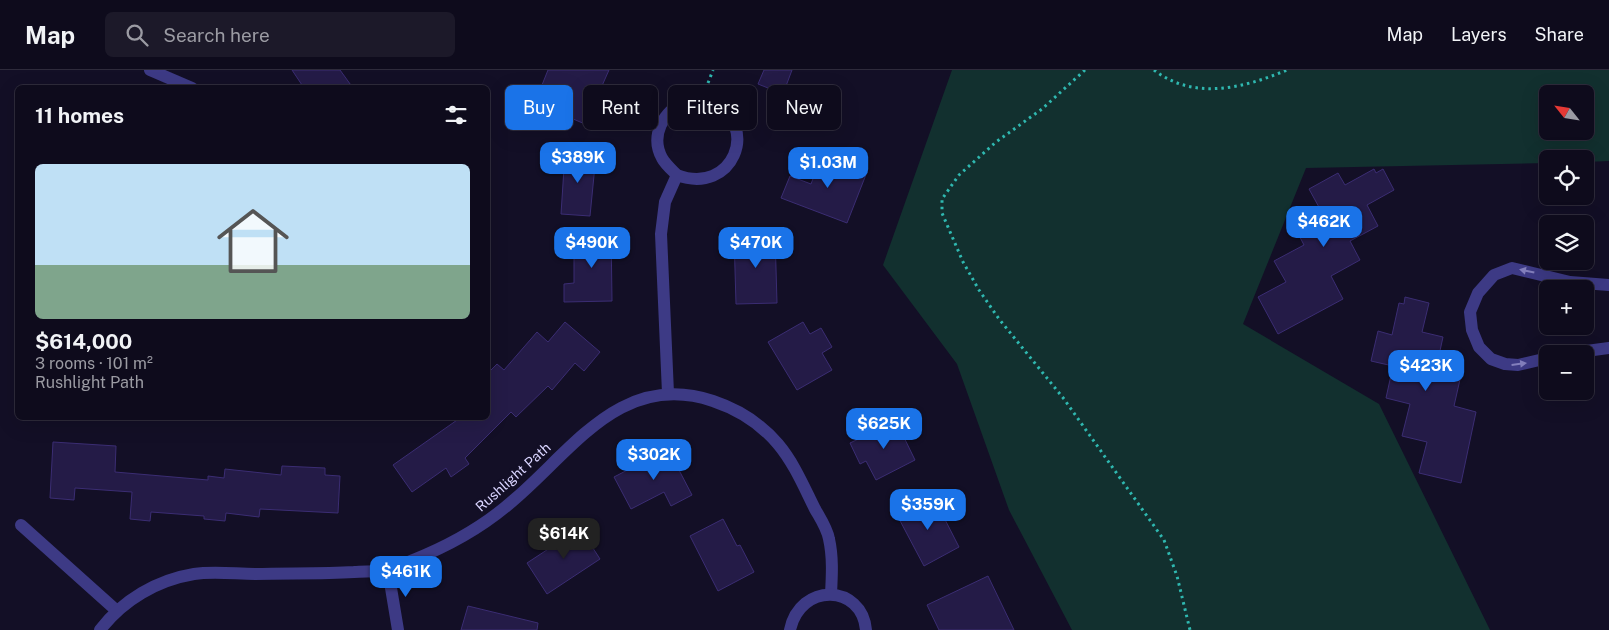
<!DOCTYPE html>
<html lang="en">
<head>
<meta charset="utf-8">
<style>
	body { margin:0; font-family:"Public Sans",sans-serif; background:#1c1929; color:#f1f3f6; height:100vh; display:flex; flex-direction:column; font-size:19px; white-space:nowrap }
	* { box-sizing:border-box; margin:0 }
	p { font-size:16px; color:#9b9ba3 }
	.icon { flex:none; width:28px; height:28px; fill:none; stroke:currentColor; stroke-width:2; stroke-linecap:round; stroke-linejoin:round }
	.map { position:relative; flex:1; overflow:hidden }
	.panel { position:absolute; left:15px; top:15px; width:475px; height:335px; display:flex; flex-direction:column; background:#0e0b1c; border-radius:8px; box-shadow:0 5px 20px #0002,0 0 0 1px #2e2b3b }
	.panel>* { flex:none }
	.hud { position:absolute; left:505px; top:15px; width:475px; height:45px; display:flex; gap:10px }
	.needle { width:32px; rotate:300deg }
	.tools { position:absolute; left:1539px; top:15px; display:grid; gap:10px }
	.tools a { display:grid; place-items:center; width:55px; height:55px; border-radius:8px; background:#0e0b1c; box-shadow:0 5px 20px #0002,0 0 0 1px #2e2b3b; font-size:25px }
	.price { position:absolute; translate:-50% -42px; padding:0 11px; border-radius:10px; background:#1a73e8; color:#fff; font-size:16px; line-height:32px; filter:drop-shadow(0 1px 2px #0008) }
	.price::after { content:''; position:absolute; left:50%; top:30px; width:15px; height:11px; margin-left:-8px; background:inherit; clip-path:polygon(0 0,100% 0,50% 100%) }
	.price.selected { background:#222; color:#fff }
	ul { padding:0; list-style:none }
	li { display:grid; align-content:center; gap:10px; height:265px; padding:0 20px }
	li+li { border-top:1px solid #2e2b3b }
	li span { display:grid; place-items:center; height:155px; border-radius:8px; color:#555 }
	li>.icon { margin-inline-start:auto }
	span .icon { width:90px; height:90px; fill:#fffc; stroke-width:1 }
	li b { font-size:21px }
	h2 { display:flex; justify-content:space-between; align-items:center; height:60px; padding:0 20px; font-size:21px }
	.chip { padding:0 18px; border-radius:8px; background:#0e0b1c; box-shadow:0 5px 20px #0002,0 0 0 1px #2e2b3b; font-size:18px; line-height:45px }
	.chip.selected { background:#1a73e8; color:#fff }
	header { display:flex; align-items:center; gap:30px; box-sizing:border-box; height:70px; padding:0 25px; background:#0e0b1c; border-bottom:1px solid #2e2b3b }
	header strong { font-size:24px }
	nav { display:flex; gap:28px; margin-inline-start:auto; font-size:18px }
	.search { width:350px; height:45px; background:#1c1929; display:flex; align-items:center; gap:12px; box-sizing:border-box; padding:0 18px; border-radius:8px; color:#9b9ba3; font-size:19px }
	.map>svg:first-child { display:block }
	.green { fill:#12302f; fill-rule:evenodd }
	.building { fill:#241b47; stroke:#3b2d73 }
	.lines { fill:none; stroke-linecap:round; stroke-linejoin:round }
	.path { stroke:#2fb8b0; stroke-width:3; stroke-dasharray:2.5 4; stroke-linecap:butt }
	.minor { stroke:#3d3a85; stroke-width:12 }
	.oneway { fill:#837fbc }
	.labels { text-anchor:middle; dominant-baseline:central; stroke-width:5; stroke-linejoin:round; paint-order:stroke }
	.street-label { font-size:14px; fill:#d9d4ff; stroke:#130f26 }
</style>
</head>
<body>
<header>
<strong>Map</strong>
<div class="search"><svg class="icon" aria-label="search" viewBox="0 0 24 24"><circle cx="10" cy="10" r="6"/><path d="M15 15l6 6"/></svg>Search here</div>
<nav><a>Map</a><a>Layers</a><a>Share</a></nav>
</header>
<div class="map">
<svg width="1609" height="560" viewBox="0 0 1609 560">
	<rect width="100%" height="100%" fill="#130f26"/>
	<path class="green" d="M 952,0 L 1609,0 L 1609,91 L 1585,92 L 1585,89 L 1548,89 L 1547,93 L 1306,98 L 1243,254 L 1379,334 L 1490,560 L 1072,560 L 1009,440 L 957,294 L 883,195 ZM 1548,24 L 1585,24 L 1585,61 L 1548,61 Z"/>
	<g class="building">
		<polygon points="292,0 340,0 353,18 304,18"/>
		<polygon points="548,0 609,0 585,54 547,38 552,25 540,20"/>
		<polygon points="764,0 792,0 783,24 758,14"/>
		<polygon points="565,83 596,85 590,146 561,144"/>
		<polygon points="822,85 867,102 847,153 781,128 790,106 811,114"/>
		<polygon points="1374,99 1376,103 1383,99 1394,120 1367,135 1378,156 1350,171 1360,190 1331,206 1343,229 1278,264 1258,227 1286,212 1274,191 1304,175 1293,154 1320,139 1309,119 1338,103 1345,115"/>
		<polygon points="611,159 612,231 564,232 564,214 574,213 574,187 580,187 580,160"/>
		<polygon points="775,164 777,233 736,234 734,165"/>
		<polygon points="1405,227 1429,233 1422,262 1443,267 1436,299 1461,305 1454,336 1476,342 1461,413 1419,403 1427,372 1402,366 1410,334 1386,328 1393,296 1371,291 1378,261 1392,265 1399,233 1404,234"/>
		<polygon points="565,252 600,282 584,301 575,293 552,320 548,316 516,347 511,342 465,388 469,394 451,407 446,398 412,422 393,395 460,348 488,348 488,303 497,294 504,300 537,262 548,272"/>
		<polygon points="803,252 810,264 821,258 832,277 822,283 832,300 797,320 768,272"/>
		<polygon points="896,351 915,390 876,410 866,391 860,394 850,373"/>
		<polygon points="53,372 116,376 115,402 208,410 208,406 224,408 225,399 281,405 282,396 325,398 325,405 340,406 338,443 260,439 259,447 226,443 225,451 204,449 204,446 151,442 150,451 130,449 132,422 75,418 74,430 50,428"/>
		<polygon points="668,379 692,425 671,436 664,422 631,439 614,407"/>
		<polygon points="933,426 959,477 924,496 897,445"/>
		<polygon points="723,449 737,476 740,475 754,502 718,521 690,466"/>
		<polygon points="578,455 600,489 547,524 527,493 562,470 560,468"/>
		<polygon points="988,506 1014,560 939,560 927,535"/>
		<polygon points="468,536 538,553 537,560 461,560"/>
	</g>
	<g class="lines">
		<g class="path">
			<polyline points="1085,0 1042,39 996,72 959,105 942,129 942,143 963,192 979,220 999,249 1064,329 1164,470 1177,506 1190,560"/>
			<path d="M 1154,0 C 1194,31 1244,18 1287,0"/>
			<polyline points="708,13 713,0"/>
		</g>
		<g class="minor">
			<polyline points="150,0 192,18"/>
			<polyline points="1564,284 1609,278"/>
			<polyline points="1548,288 1518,295 1505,294 1491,289 1479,277 1472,260 1470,242 1478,223 1494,205 1512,198 1570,212 1609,215"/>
			<path d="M 668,323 L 661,164 L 665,132 L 677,105 C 733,126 761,55 712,33 C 704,29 693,29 685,32 C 663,41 650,66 662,88 C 665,94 672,100 677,105"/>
			<polyline points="21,455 117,541"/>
			<polyline points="388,500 398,560"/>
			<path d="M 100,560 C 123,530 157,510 194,504 C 214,501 236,504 255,504 C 288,503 321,504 354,502 C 364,501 376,502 386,500 C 395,499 404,494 413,490 C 451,475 485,456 516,428 C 575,377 623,301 713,331 C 737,339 761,354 778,374 C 794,393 804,417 815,439 C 820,448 827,458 829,469 C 833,487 832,505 831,524"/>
			<path d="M 790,560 C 800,512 862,514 866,560"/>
		</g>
	</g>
	<defs><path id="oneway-solid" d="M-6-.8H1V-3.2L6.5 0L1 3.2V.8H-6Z" transform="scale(1.25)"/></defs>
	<g class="oneway">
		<use href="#oneway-solid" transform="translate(1527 201) rotate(-168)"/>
		<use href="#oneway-solid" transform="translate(1519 294) rotate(-7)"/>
	</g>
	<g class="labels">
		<g class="street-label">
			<text transform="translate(513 407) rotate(-42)">Rushlight Path</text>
		</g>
	</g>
</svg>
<div class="tools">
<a><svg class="needle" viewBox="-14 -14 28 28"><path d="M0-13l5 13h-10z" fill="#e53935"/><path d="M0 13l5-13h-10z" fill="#9b9ba3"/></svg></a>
<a><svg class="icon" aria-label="locate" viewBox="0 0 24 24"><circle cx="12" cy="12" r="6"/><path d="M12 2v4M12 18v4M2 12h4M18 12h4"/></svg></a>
<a><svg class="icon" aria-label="layers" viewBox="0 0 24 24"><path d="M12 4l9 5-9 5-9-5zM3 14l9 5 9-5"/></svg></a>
<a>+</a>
<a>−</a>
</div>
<b class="price" style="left:578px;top:114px">$389K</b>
<b class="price" style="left:828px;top:119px">$1.03M</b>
<b class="price" style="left:1324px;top:178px">$462K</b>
<b class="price" style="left:592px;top:199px">$490K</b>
<b class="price" style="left:756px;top:199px">$470K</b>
<b class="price" style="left:1426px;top:322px">$423K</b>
<b class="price" style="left:884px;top:380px">$625K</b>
<b class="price" style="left:654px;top:411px">$302K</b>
<b class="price" style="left:928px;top:461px">$359K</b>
<b class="price selected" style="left:564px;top:490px">$614K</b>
<b class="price" style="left:406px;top:528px">$461K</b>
<div class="hud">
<a class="chip selected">Buy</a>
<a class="chip">Rent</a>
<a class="chip">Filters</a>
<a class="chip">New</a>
</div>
<section class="panel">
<h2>11 homes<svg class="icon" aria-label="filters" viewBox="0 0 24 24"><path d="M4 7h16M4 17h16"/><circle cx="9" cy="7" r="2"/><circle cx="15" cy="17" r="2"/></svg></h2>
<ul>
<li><span style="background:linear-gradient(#bfe0f5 65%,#7fa58c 0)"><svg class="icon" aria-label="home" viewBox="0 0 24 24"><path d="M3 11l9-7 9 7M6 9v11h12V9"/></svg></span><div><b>$614,000</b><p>3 rooms · 101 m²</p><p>Rushlight Path</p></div></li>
</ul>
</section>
</div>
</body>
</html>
